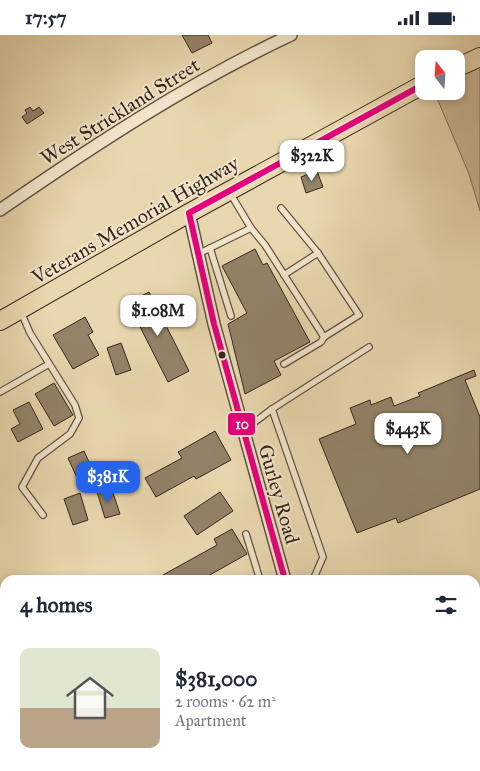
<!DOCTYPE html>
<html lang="en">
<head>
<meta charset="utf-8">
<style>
	body { margin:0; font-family:"IM FELL Great Primer",serif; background:#f2f2f3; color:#1f2937; height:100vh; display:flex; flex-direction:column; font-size:19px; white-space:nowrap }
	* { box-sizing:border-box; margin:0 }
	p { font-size:16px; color:#747a83 }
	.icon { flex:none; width:28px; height:28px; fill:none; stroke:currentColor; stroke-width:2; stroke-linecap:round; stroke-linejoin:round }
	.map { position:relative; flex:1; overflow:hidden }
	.details { position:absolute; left:0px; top:540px; width:480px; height:196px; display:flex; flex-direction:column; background:#fff; border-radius:15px 15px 0 0; box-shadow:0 2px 8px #0003 }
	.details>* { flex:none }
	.needle { width:32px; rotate:343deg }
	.fabs { position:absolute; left:415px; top:15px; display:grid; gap:10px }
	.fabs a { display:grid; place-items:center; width:50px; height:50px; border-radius:10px; background:#fff; box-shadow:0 2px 8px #0003; font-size:25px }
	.price { position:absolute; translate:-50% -42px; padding:0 11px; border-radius:10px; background:#fff; color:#222; font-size:16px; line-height:32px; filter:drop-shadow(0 1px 2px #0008) }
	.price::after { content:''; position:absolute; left:50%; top:30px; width:15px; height:11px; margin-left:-8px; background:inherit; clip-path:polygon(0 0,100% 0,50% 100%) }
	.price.current { background:#2563eb; color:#fff }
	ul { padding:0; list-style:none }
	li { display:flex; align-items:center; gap:15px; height:125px; padding:0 20px }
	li+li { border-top:1px solid #e0e1e3 }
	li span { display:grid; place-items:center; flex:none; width:140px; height:100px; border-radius:10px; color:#555 }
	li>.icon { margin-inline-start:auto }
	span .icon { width:60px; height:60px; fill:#fffc; stroke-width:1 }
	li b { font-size:21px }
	h2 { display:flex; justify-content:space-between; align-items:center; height:60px; padding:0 20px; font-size:21px }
	.status { display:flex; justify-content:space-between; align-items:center; height:35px; padding:0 25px; background:#fff; direction:ltr }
	.status svg { height:14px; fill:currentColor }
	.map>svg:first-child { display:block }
	.green { fill:#cab996; stroke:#80705a }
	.building { fill:#938369; stroke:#35271e }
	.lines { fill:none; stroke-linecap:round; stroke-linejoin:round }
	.lane-casing { stroke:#625342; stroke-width:8 }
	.street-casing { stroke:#625342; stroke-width:14 }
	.primary-casing { stroke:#35271e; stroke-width:20 }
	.path { stroke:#35271e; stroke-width:2; stroke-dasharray:1 2.5; stroke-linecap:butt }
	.lane { stroke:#f1e5cb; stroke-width:5.5 }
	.street { stroke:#f1e5cb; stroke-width:11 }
	.primary { stroke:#e9d7af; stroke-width:18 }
	.rail-casing { stroke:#35271e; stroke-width:5.5 }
	.rail { stroke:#f1e5cb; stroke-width:4; stroke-dasharray:11; stroke-linecap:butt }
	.bus-1-casing { stroke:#f1e5cb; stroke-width:10 }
	.bus-1 { stroke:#e5007d; stroke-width:6 }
	.bus-dot { fill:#35271e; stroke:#f1e5cb; stroke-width:2 }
	.labels { text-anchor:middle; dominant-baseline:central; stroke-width:4; stroke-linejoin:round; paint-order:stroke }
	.street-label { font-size:20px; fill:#35271e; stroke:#f1e5cb }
	.line-badge { stroke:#f1e5cb; stroke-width:2 }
	.badge-label { font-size:14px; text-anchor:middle; font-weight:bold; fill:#fff }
</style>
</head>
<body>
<div class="status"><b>17:57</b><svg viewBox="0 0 49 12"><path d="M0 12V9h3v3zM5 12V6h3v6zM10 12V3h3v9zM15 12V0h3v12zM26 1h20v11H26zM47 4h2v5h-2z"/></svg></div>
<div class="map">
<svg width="480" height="736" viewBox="0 0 480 736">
	<rect width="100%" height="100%" fill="#e9d7af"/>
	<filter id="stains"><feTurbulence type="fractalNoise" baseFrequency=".004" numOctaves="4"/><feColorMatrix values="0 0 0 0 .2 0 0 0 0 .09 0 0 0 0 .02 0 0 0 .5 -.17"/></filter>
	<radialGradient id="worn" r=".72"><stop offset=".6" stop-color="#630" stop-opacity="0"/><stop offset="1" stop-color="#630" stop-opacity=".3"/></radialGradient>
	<g class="green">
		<polygon points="480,24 480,176 469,139 434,56 456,56 456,34"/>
		<polygon points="480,558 480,736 347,736 346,731 475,731 475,560"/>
	</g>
	<g class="building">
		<polygon points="182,0 208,0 212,8 192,18"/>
		<polygon points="30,72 33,76 39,72 44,78 27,89 22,82 27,78 25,75"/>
		<polygon points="317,136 323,152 306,158 301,142"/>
		<polygon points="255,214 263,230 267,228 310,307 274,326 281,340 245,359 228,289 247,278 222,231"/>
		<polygon points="149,257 189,336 168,347 128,268"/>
		<polygon points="85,282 93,297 88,300 99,320 73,334 53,300"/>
		<polygon points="121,308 131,335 116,340 107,313"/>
		<polygon points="474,335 476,341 465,345 480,382 480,454 398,488 396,483 357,498 319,404 356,389 350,373 370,365 371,370 391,362 394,371 420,361 418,358"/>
		<polygon points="54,348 73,380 54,391 35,359"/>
		<polygon points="29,367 43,394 18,407 11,394 20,389 13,375"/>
		<polygon points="215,396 231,425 196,444 194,441 156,462 145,443 182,423 178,417"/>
		<polygon points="84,416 94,438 78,445 68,423"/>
		<polygon points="111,452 120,479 105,483 97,457"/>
		<polygon points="220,457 233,476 197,500 184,481"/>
		<polygon points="80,458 88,485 73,490 64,464"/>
		<polygon points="232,494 247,519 201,545 154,545 217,510 214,504"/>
	</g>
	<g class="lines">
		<g class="lane-casing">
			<g id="lane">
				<polyline points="251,193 265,210 324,302 359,280 318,218 281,173"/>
				<polyline points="210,213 231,281"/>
				<polyline points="198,219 251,193 230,158"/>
				<polyline points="284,240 318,218"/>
				<polyline points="21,277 30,298 75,370 79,383 70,399 38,423 22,452 43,480"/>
				<polyline points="284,329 321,307 324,302"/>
				<polyline points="0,357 49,329"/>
				<polyline points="272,374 369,312"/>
				<polyline points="243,396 272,374 323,522 313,545"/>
				<polyline points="246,499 260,545"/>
			</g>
		</g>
		<g class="street-casing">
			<g id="street">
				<path d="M 0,175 C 93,111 188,48 291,0"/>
				<polyline points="189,178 214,289 285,545"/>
				<polyline points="475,641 480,639"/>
				<polyline points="475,662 480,660"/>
				<polyline points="343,731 343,736"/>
			</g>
		</g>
		<g class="primary-casing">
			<g id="primary">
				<polyline points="456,33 480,22"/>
				<polyline points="0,286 189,178 424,49"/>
			</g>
		</g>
		<g class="path">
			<polyline points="475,682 480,677"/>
			<polyline points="457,731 459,736"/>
		</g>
		<use href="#lane" class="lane"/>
		<use href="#street" class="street"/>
		<use href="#primary" class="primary"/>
		<g class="rail-casing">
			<polyline id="rail" points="458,731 460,736"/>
		</g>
		<use href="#rail" class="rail"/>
		<g class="bus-1-casing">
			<polyline id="bus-1" points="285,545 214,289 189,178 424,49"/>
		</g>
		<use href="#bus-1" class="bus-1"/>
	</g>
	<circle class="bus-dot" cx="222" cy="320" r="4.5"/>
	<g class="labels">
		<g class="street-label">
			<text transform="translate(120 76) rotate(-32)">West Strickland Street</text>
			<text transform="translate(135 185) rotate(-30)">Veterans Memorial Highway</text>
			<text transform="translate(279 459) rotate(74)">Gurley Road</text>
		</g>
	</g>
	<rect class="line-badge" x="227" y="377" width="29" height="24" rx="5" fill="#e5007d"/>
	<g class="badge-label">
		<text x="242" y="394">10</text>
	</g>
	<rect width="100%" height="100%" filter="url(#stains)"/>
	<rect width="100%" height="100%" fill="url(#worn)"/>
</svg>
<div class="fabs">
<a><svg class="needle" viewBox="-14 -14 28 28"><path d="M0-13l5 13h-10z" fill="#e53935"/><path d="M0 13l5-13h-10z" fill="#747a83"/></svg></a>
</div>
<b class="price" style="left:312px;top:147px">$322K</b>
<b class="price" style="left:158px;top:302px">$1.08M</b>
<b class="price" style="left:408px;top:420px">$443K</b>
<b class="price current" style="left:108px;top:468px">$381K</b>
<section class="details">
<h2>4 homes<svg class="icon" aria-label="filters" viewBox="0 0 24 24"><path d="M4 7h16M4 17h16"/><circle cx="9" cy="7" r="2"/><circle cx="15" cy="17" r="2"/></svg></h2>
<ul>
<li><span style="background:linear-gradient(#dfe7d0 60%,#b9a48a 0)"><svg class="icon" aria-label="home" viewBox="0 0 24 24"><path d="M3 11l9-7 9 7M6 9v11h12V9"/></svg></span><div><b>$381,000</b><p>2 rooms · 62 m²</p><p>Apartment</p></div></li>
</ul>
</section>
</div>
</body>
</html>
